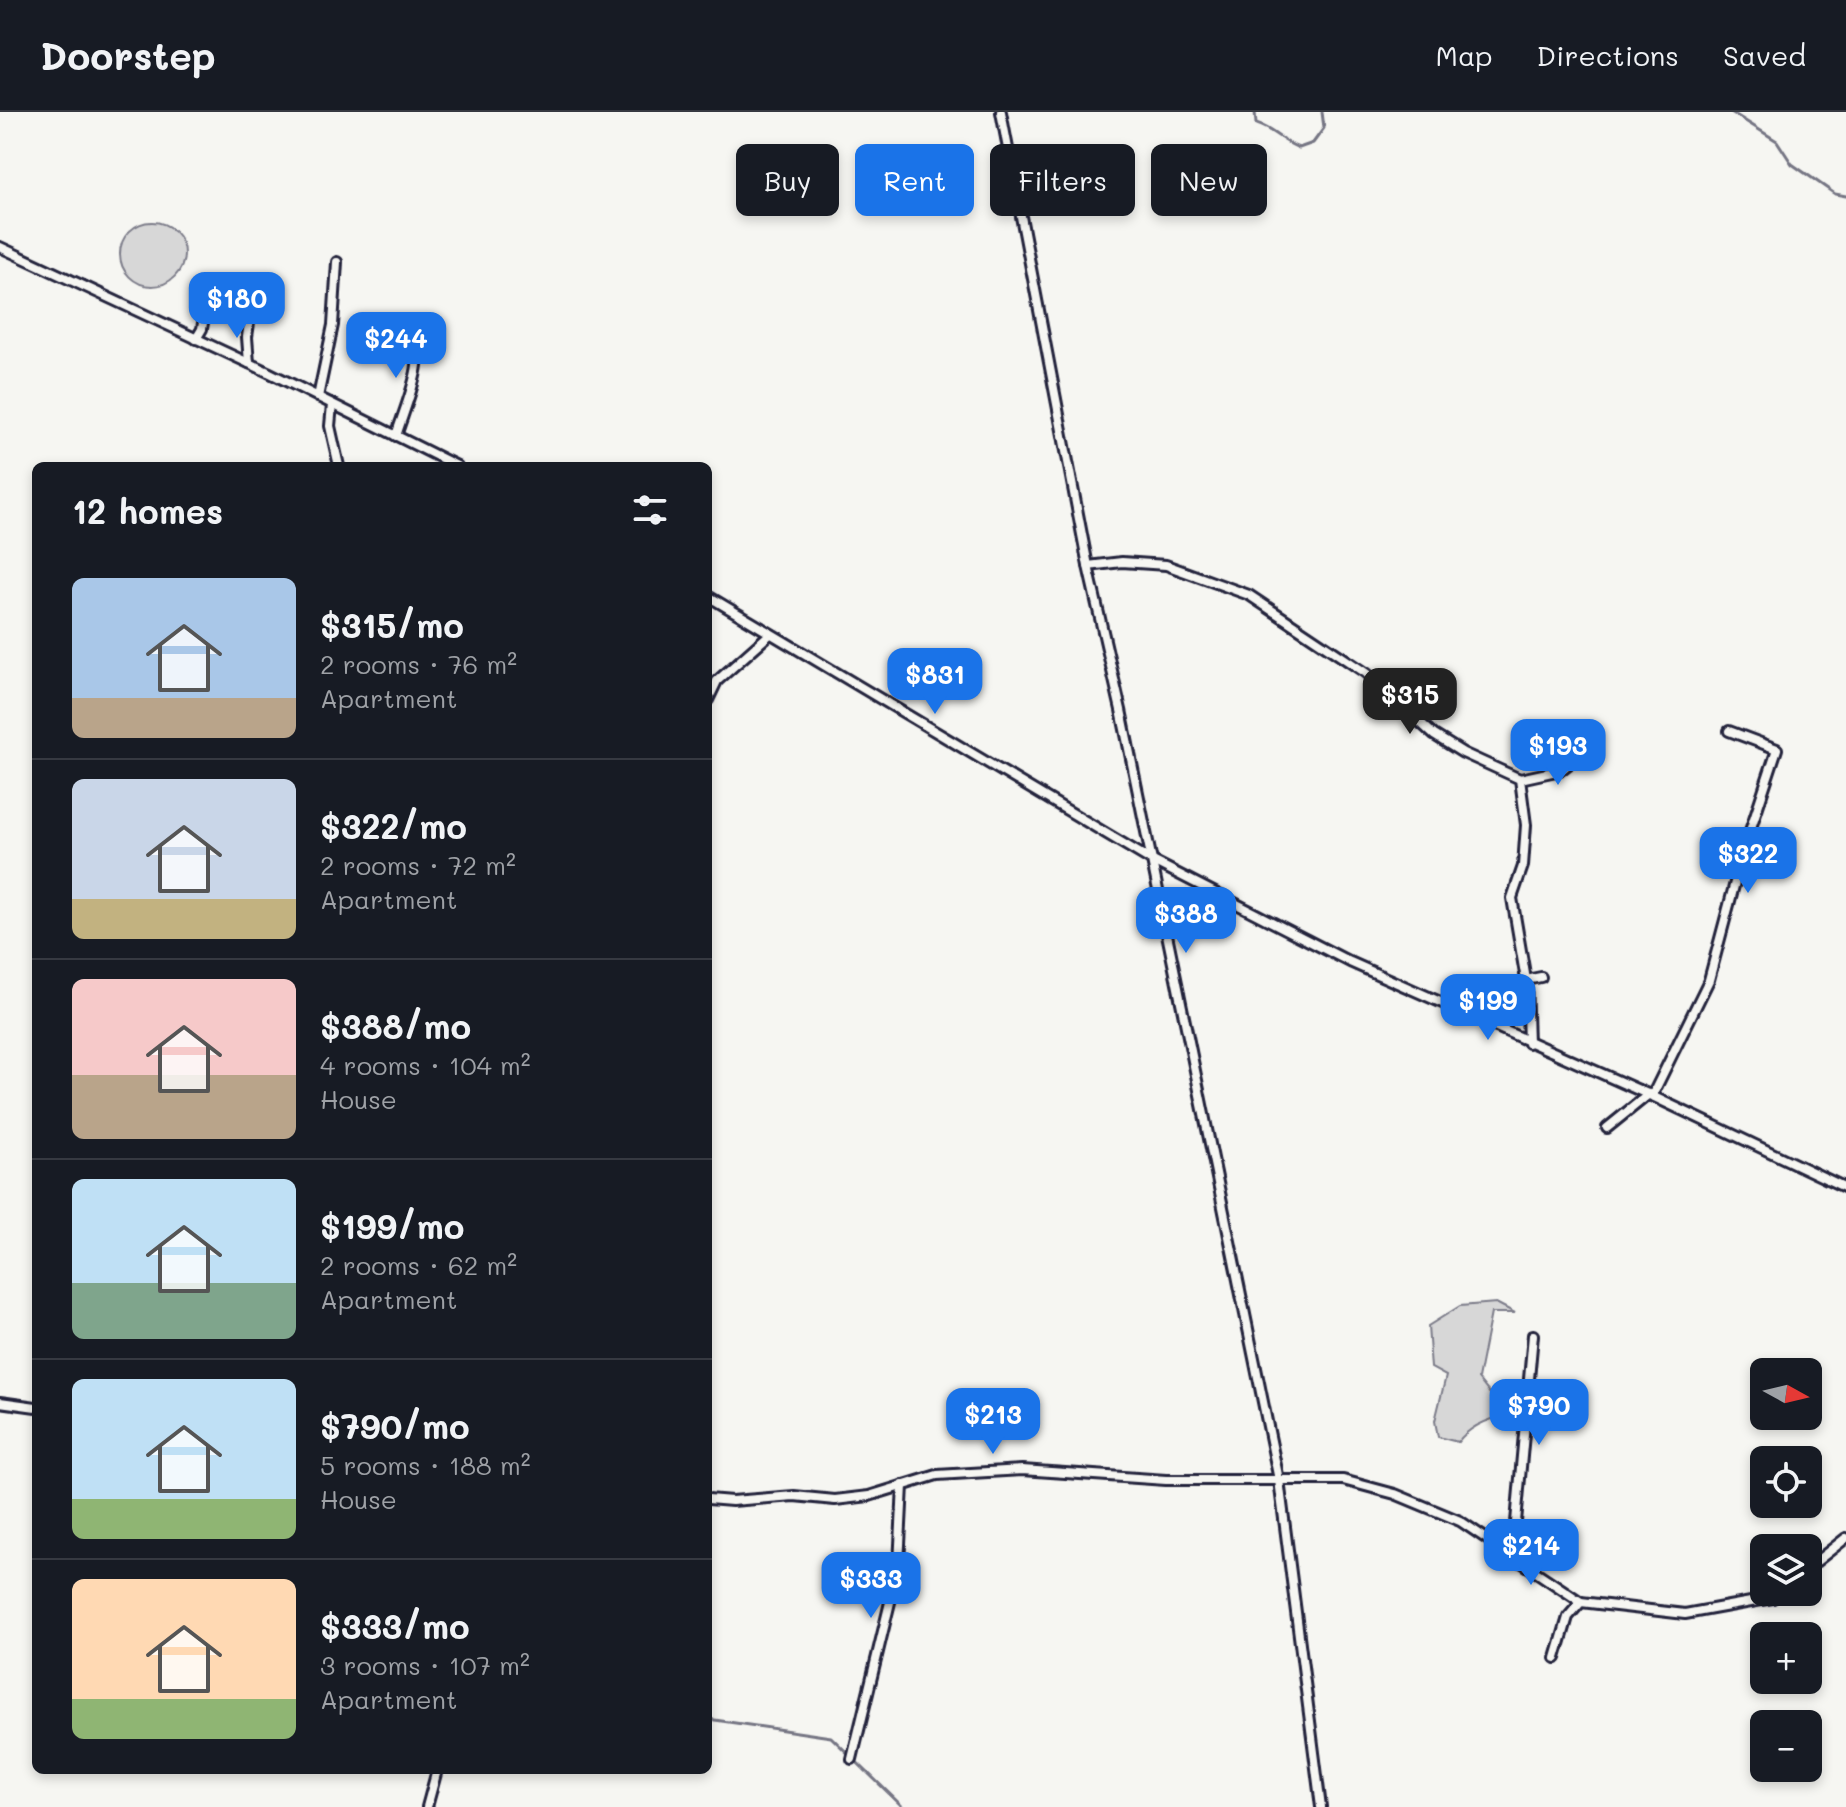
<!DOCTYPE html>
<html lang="en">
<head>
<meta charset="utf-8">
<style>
	body { margin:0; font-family:Mali,sans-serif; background:#242831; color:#f1f3f6; height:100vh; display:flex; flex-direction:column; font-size:30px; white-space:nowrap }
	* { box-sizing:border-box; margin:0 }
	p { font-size:26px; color:#9ea1a6 }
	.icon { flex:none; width:44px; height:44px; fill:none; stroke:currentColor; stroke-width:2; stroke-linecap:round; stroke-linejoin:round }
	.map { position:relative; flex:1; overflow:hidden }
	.details { position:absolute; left:32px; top:350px; width:680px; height:1312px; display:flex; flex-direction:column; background:#171b24; border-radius:12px; box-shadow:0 4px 12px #0003 }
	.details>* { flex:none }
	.hud { position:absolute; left:736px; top:32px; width:760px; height:72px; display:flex; gap:16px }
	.needle { width:52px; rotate:98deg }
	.buttons { position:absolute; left:1750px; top:1246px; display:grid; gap:16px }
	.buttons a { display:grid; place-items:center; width:72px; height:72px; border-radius:12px; background:#171b24; box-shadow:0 4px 12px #0003; font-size:40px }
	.price { position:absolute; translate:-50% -68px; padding:0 18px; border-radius:16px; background:#1a73e8; color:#fff; font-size:26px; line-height:52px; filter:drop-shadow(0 2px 4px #0008) }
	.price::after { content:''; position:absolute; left:50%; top:48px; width:24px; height:18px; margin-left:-12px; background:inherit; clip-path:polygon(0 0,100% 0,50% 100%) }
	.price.active { background:#222; color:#fff }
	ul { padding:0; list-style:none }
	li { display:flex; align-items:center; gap:24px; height:200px; padding:0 40px }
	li+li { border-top:2px solid #363941 }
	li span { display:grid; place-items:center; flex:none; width:224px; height:160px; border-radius:12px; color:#555 }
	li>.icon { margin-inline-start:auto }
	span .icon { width:96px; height:96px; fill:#fffc; stroke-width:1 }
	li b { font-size:34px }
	h2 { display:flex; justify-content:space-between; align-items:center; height:96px; padding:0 40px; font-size:34px }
	.tag { padding:0 28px; border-radius:12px; background:#171b24; box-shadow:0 4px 12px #0003; font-size:28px; line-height:72px }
	.tag.active { background:#1a73e8; color:#fff }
	header { display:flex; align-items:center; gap:48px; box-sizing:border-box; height:112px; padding:0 40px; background:#171b24; border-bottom:2px solid #363941 }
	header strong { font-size:38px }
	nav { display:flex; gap:44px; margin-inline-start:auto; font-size:28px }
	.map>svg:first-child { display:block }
	.green { fill:#d7d7d7; stroke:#7c7c89; stroke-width:2 }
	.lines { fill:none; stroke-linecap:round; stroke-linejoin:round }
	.stream { stroke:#757583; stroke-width:3 }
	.minor-casing { stroke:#22223b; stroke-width:14 }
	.minor { stroke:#f6f6f2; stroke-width:8 }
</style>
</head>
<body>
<header>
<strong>Doorstep</strong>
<nav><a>Map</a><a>Directions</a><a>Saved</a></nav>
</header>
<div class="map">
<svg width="1846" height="1695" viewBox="0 0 1846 1695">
	<rect width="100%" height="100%" fill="#f6f6f2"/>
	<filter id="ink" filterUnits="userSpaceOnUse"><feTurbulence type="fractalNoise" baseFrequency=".0125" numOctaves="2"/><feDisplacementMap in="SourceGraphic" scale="16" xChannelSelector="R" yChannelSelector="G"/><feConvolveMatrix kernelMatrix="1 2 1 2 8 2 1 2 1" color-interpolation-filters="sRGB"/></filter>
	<g filter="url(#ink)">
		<g class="green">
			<circle cx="152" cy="142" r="32"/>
			<path d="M 1496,1191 L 1515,1201 L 1491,1201 L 1478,1267 L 1507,1303 C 1488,1307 1469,1315 1458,1330 L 1438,1325 L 1435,1309 L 1446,1264 L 1431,1256 L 1428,1214 L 1460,1194 Z"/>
		</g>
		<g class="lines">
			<g class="stream">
				<path d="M 1255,0 L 1256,12 C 1273,17 1282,30 1299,36 L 1313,31 L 1324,16 L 1322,0"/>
				<polyline points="1731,0 1777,29 1792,52 1835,82 1846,84"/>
				<polyline points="708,1607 831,1625 903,1695"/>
			</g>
			<g class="minor-casing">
				<g id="minor">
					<polyline points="1001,0 1088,454 1121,598 1279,1368 1321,1695"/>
					<polyline points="0,135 268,260 457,354"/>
					<path d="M 392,209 L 411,214 C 430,243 405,294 396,324"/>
					<polyline points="196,227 202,217 209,173"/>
					<polyline points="249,251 247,225 254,176"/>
					<polyline points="318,285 333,213 337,150"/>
					<polyline points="332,293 330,314 339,354"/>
					<polyline points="1088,454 1122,450 1166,453 1249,483 1366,561 1434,623 1463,641 1520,667 1526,713 1523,754 1512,786 1526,868 1528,931"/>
					<polyline points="708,484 1149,747 1350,850 1652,984 1846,1076"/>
					<polyline points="708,588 717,569 770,522"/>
					<polyline points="1520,667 1561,658 1579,644"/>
					<polyline points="1526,868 1541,865"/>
					<polyline points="1652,984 1709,868 1743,740 1777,637 1729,619"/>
					<polyline points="1607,1016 1649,982"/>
					<polyline points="0,1290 36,1295"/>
					<polyline points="708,1387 732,1389 794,1384 835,1388 869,1384 937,1363 1022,1358 1166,1368 1343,1368 1395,1382 1460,1409 1581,1490 1685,1502 1773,1486 1782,1480"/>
					<polyline points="1513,1443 1533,1223"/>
					<polyline points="1808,1456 1846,1426"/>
					<polyline points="1556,1546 1568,1505 1581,1490"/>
					<polyline points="852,1647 899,1453 903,1373"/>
					<polyline points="427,1695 437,1658"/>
				</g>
			</g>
			<use href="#minor" class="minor"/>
		</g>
	</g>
</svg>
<div class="buttons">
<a><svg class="needle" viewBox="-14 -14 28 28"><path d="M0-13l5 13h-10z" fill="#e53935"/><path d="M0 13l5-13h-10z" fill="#9ea1a6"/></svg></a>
<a><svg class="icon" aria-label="locate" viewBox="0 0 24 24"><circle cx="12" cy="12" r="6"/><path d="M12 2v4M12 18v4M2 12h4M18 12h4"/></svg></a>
<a><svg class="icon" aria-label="layers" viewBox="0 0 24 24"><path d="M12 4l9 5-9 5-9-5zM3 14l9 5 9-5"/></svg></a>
<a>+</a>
<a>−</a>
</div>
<b class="price" style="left:237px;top:228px">$180</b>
<b class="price" style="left:396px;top:268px">$244</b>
<b class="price" style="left:935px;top:604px">$831</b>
<b class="price active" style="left:1410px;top:624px">$315</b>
<b class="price" style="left:1558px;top:675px">$193</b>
<b class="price" style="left:1748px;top:783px">$322</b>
<b class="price" style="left:1186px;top:843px">$388</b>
<b class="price" style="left:1488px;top:930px">$199</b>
<b class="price" style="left:1539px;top:1335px">$790</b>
<b class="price" style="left:993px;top:1344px">$213</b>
<b class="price" style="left:1531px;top:1475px">$214</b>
<b class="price" style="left:871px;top:1508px">$333</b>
<div class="hud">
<a class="tag">Buy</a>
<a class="tag active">Rent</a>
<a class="tag">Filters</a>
<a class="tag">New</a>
</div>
<section class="details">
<h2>12 homes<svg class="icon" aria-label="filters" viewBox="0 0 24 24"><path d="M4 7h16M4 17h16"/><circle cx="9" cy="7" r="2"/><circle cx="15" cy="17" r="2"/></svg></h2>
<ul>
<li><span style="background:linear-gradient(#a9c7e8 75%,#b9a48a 0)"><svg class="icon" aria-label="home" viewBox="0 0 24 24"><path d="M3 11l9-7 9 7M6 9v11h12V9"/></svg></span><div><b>$315/mo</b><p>2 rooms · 76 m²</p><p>Apartment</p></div></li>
<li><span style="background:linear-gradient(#c9d6e8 75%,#c2b280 0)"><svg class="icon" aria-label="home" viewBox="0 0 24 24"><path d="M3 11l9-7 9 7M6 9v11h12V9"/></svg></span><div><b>$322/mo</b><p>2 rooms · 72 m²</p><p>Apartment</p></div></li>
<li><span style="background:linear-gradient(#f6c9c9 60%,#b9a48a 0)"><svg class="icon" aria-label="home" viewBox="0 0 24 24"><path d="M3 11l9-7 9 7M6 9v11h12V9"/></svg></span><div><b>$388/mo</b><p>4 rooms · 104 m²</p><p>House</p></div></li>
<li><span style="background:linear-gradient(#bfe0f5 65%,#7fa58c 0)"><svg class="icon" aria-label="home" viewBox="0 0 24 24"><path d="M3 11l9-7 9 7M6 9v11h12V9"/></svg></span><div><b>$199/mo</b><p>2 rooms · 62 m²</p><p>Apartment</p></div></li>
<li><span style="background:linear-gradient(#bfe0f5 75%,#8fb573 0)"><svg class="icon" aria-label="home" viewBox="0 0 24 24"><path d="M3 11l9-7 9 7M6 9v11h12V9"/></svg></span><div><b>$790/mo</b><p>5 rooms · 188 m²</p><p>House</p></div></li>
<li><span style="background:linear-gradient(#ffd9b3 75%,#8fb573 0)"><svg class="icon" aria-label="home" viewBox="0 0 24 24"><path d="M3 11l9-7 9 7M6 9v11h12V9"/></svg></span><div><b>$333/mo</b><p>3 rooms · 107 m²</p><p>Apartment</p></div></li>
</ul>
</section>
</div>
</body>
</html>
